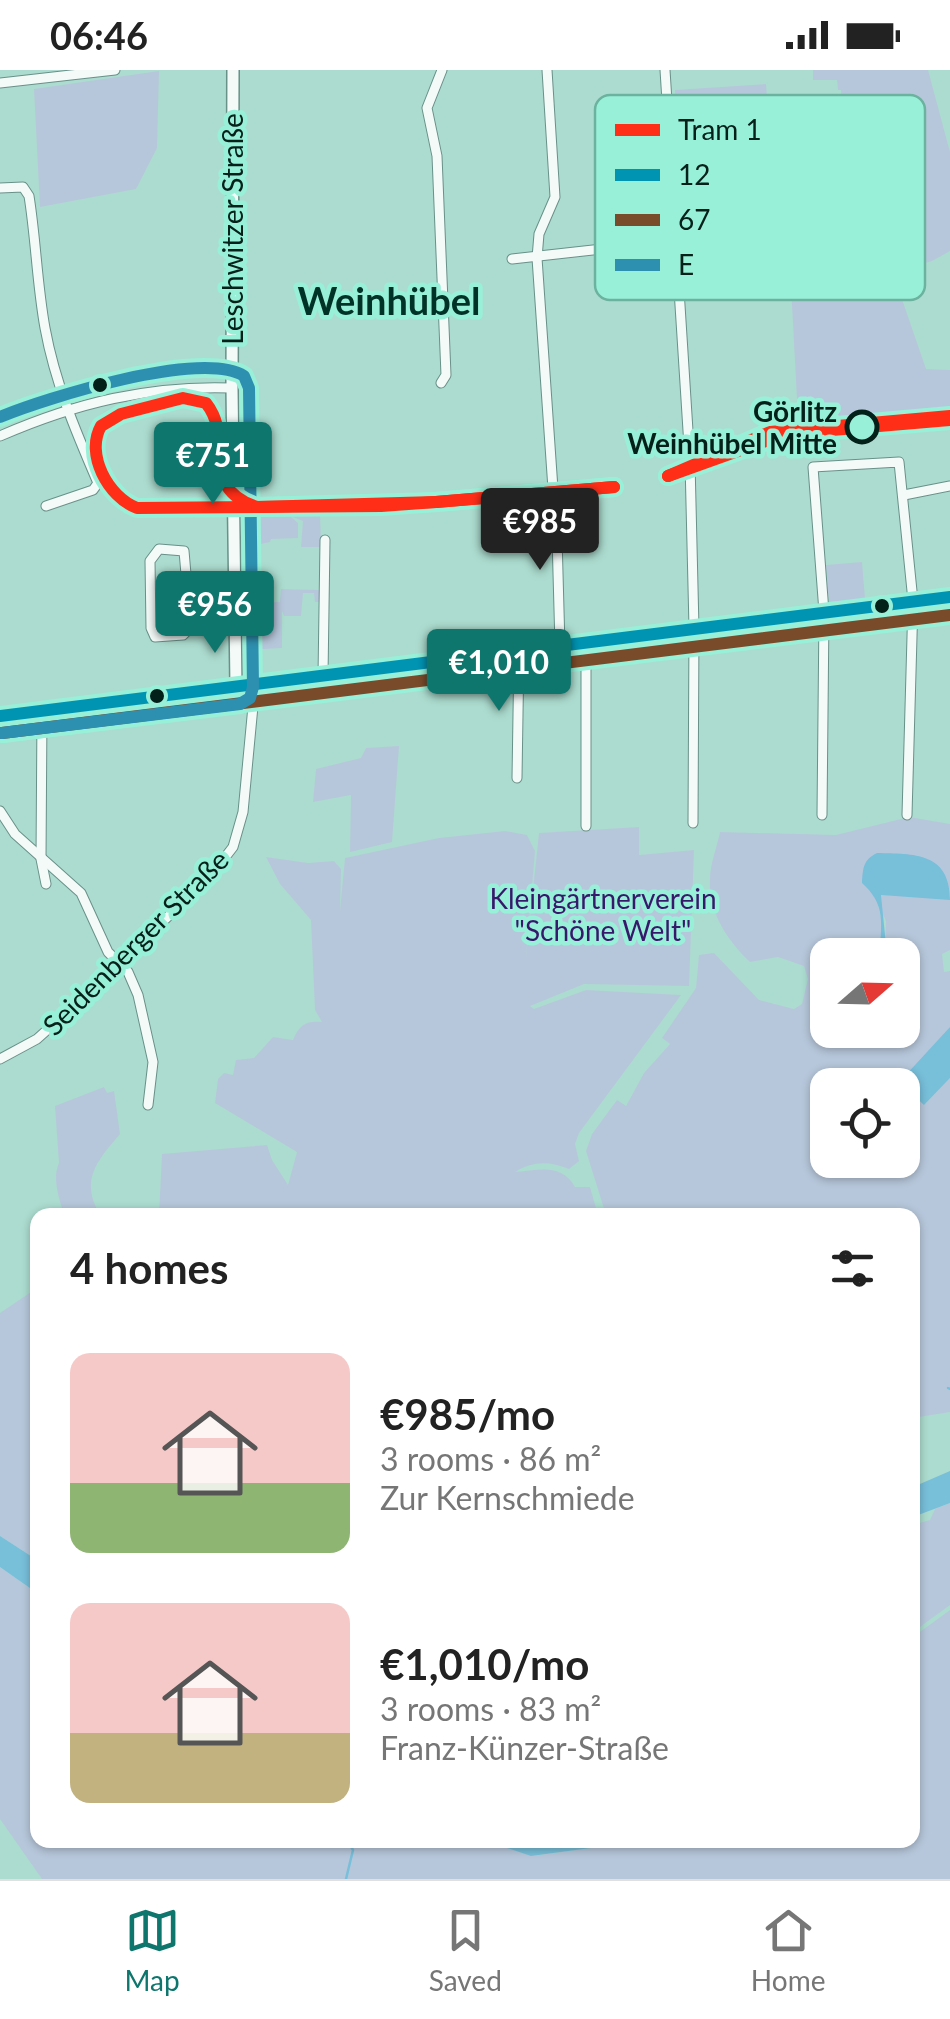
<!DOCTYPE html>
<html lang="en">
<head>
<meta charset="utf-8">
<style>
	body { margin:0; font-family:Lato,sans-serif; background:#f6f6f6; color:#222; height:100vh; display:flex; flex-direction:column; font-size:38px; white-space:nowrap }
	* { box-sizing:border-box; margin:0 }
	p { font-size:32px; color:#767676 }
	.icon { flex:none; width:55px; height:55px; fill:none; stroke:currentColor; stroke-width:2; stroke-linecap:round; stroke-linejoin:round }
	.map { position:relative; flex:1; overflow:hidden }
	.side { position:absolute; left:30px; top:1138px; width:890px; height:640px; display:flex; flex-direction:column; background:#fff; border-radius:20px; box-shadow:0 2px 8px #0004 }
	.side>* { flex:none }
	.needle { width:65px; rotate:70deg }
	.tools { position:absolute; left:810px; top:868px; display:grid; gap:20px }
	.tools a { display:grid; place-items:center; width:110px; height:110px; border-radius:20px; background:#fff; box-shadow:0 2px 8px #0004; font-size:50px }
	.price { position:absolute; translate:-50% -85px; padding:0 22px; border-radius:10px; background:#0f766e; color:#fff; font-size:32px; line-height:65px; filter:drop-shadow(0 2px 5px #0008) }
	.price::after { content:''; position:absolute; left:50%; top:60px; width:30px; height:22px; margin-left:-15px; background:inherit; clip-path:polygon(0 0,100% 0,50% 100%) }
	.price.on { background:#222; color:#fff }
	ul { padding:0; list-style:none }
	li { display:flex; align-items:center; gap:30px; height:250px; padding:0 40px }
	li span { display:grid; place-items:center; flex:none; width:280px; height:200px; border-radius:20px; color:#555 }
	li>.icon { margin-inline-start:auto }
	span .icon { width:120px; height:120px; fill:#fffc; stroke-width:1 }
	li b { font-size:42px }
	h2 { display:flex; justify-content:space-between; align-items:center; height:120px; padding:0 40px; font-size:42px }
	.status { display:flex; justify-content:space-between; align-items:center; height:70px; padding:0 50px; background:#fff; direction:ltr }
	.status svg { height:28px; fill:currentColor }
	.dock { display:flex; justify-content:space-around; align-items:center; height:140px; border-top:2px solid #e0e0e0; background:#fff; font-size:28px; color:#767676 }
	.dock a { display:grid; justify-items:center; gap:5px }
	.dock .on { color:#0f766e }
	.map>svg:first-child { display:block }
	.green { fill:#b7c7db; fill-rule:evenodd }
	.water { fill:#78bfda }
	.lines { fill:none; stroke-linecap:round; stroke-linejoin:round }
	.stream { stroke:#78bfda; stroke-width:2.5 }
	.minor-casing { stroke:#689188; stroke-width:11 }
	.tertiary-casing { stroke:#689188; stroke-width:14 }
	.primary-casing { stroke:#daefe9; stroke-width:18 }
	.minor { stroke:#f3faf8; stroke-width:9 }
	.tertiary { stroke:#f3faf8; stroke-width:11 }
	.primary { stroke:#d8e0d7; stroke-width:15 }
	.tram { stroke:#bccac6; stroke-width:2.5 }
	.bus-1-casing { stroke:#98f0d8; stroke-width:20 }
	.bus-2-casing { stroke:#98f0d8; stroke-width:20 }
	.bus-3-casing { stroke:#98f0d8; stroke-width:20 }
	.bus-1 { stroke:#0094b3; stroke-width:12 }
	.bus-2 { stroke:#7a4b2a; stroke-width:12 }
	.bus-3 { stroke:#2e90b0; stroke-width:12 }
	.tram-1-casing { stroke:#98f0d8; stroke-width:20 }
	.tram-1 { stroke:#ff2e17; stroke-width:12 }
	.bus-dot { fill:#032019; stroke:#98f0d8; stroke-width:4 }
	.stop-dot { fill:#98f0d8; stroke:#032019; stroke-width:5 }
	.labels { text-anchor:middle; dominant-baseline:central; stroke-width:9; stroke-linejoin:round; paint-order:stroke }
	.street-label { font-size:28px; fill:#032019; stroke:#98f0d8 }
	.stop-label { font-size:28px; font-weight:bold; fill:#032019; stroke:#98f0d8; text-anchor:end }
	.park-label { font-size:28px; fill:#37186a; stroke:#98f0d8 }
	.district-label { font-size:38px; font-weight:bold; fill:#003228; stroke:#98f0d8 }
	.key { fill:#98f0d8; stroke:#6bb29f; stroke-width:2.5 }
	.key-label { font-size:28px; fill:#032019 }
</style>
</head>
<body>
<div class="status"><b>06:46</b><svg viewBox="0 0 49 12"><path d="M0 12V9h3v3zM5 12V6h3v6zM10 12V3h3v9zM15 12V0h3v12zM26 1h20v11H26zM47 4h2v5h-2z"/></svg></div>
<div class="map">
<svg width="950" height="1809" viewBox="0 0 950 1809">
	<rect width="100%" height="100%" fill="#acdccf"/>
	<g class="green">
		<polygon points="813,0 928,0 950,82 950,181 932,191 893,203 926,299 950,300 950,340 806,351 798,348 791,216 835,218 857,214 855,197 851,213 788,210 776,62 843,54 841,20 838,20 837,10 813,10"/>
		<polygon points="159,1 157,78 136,119 40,137 34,19"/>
		<polygon points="766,14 776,147 682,154 675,20"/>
		<polygon points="320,440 321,477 301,477 303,451 290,446 298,453 298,468 271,469 270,472 252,476 252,506 241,509 240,441"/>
		<polygon points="862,492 865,529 829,532 826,495"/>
		<polygon points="281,519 320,520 320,532 315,532 314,523 303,523 301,546 284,546 282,541 282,578 243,580 242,534 280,532"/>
		<polygon points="399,676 392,772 350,782 351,725 313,732 316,699 361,688 366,678"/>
		<path d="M 909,747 L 950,754 L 950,880 L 942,884 L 944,902 L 950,901 L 950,957 L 943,968 L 924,1035 L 950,1008 L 950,1342 L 913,1348 L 912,1145 L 606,1145 L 586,1081 L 592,1064 L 617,1030 L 626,1036 L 644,1003 L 670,974 L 662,968 L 696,918 L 699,885 L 714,883 L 759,930 L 794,939 L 802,934 L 808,909 L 804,896 L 778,887 L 750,892 C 727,870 708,842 710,809 C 710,794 717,777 720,762 L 836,765 ZM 878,834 L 886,851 L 885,881 L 887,885 L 902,885 L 902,960 L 880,960 L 883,967 L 859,978 L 856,960 L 828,960 L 828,885 L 861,885 L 862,881 L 880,878 L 882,851 ZM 828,1015 L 902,1015 L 902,1090 L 828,1090 Z"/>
		<path d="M 639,757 L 639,785 L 694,780 L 689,916 L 584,914 L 530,936 L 534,939 L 586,920 L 681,925 L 579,1063 L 575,1074 L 579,1091 L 569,1099 C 548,1091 534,1091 515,1102 C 537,1101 561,1092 575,1117 L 590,1117 L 598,1145 L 159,1145 L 162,1084 L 267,1075 L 272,1090 L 288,1115 L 297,1082 L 215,1033 L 218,1009 L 224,1003 L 233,1005 L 236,990 L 254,988 L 273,967 L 293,970 C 300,954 306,951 322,952 L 315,940 L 311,850 L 280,814 L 266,787 L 308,793 L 334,791 L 341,799 L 340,841 L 345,788 L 439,768 L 505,761 L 527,765 L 535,781 L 526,887 L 539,763 Z"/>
		<path d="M 104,1017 L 107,1023 L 114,1021 L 120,1064 C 96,1092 80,1110 100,1145 L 65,1145 C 59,1131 52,1107 59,1093 L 55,1036 Z"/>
		<polygon points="37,1218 37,1490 0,1466 0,1243"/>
		<polygon points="950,1433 950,1535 913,1562 913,1455 930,1450 935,1439"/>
		<polygon points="0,1497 37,1523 38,1770 483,1770 532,1786 651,1770 912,1770 913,1567 950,1540 950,1809 42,1809 0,1749"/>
	</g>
	<g class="water">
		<path d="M 877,783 C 914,784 950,782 950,830 L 881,825 L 887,885 L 861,885 L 869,876 L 880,877 C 882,849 884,833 862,813 C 863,798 863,790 877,783 Z"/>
		<polygon points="950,957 950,1008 924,1035 902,1014 904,1007"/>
		<polygon points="950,1401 950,1433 913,1447 913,1417"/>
		<polygon points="0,1466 37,1490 37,1523 0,1497"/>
		<polygon points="483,1770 651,1770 531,1786"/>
	</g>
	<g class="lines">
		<g class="stream">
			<polyline points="948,1318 950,1319"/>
			<polyline points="346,1809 353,1780 347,1770"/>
		</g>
		<g class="minor-casing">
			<g id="minor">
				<polyline points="547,0 555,127 539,164 537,188 553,419"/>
				<polyline points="665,0 690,392 694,558 693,753"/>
				<polyline points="0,13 115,0"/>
				<path d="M 0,118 L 23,117 L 29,126 C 36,170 37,214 45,258 C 55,313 76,362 98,413 L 93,420 L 46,436"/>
				<polyline points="512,189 620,177 676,164"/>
				<polyline points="441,313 446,305 437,86 427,38 442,0"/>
				<path d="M 0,366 C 76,333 149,315 232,318"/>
				<polyline points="904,425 950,416"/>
				<polyline points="556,430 560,576"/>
				<polyline points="189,539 184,481 159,479 150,491 151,558 155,567 183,565 189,559 189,539 235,536"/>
				<polyline points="323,606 325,470"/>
				<polyline points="42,641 41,789 46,814"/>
				<polyline points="517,708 519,581"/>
				<polyline points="0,741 15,764 81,823 108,882 128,902 138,925 153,992 148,1035"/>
				<polyline points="822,745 824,542 813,397 899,392 913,531 907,745"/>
				<polyline points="586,756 586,572"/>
				<polyline points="0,989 37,969 95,917 213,803 233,777 243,742 255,615"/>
			</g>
		</g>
		<g class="tertiary-casing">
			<polyline id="tertiary" points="233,0 232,318 236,617"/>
		</g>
		<g class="primary-casing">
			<polyline id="primary" points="0,646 950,527"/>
		</g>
		<use href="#minor" class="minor"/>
		<use href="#tertiary" class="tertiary"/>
		<use href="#primary" class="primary"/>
		<path class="tram" d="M 98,393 C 92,377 89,362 100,347 C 114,331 188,316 206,329 C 215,337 218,346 219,357"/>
		<g class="bus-1-casing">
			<polyline id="bus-1" points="0,646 950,527"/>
		</g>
		<g class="bus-2-casing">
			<polyline id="bus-2" points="2,663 950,545"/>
		</g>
		<g class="bus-3-casing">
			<path id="bus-3" d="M 0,347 C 46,328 202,279 244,306 L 249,318 L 253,617 L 250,628 L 240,634 L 2,663"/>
		</g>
		<use href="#bus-1" class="bus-1"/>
		<use href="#bus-2" class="bus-2"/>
		<use href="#bus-3" class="bus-3"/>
		<g class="tram-1-casing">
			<g id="tram-1">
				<path d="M 183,328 L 206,333 C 236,371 197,417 257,437 L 137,438 C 108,427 85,384 101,356 L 121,344 Z"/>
				<polyline points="668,406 770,362 950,346"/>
				<polyline points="668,406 785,364 950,350"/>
				<polyline points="436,432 614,417"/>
				<polyline points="436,432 614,417"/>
				<polyline points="257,437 381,436 436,432"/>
				<polyline points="257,437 436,432"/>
			</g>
		</g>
		<use href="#tram-1" class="tram-1"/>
	</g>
	<g class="bus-dot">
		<circle cx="100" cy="315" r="9"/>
		<circle cx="882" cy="536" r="9"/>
		<circle cx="157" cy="626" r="9"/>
	</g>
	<circle class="stop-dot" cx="862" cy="357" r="15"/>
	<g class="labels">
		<g class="street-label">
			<text transform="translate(232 159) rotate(-90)">Leschwitzer Straße</text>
			<text transform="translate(135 872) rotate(-45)">Seidenberger Straße</text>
		</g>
		<g class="stop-label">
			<text x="837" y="341">Görlitz<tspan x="837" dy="32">Weinhübel Mitte</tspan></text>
		</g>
		<g class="park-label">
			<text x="603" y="828">Kleingärtnerverein<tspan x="603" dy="32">"Schöne Welt"</tspan></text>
		</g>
		<g class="district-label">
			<text x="389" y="230">Weinhübel</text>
		</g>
	</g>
	<rect x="595" y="25" width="330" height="205" rx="15" class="key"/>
	<rect x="615" y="54" width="45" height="12" fill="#ff2e17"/>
	<rect x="615" y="99" width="45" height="12" fill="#0094b3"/>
	<rect x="615" y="144" width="45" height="12" fill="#7a4b2a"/>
	<rect x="615" y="189" width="45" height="12" fill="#2e90b0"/>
	<g class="key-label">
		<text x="678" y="70">Tram 1</text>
		<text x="678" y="115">12</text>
		<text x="678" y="160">67</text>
		<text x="678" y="205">E</text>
	</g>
</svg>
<div class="tools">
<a><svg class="needle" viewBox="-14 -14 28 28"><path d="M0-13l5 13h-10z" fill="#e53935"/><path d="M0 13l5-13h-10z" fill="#767676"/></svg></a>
<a><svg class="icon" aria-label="locate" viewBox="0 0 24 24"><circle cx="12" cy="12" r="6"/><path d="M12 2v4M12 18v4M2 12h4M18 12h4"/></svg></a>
</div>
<b class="price" style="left:213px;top:437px">€751</b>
<b class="price on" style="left:540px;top:503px">€985</b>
<b class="price" style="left:215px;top:586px">€956</b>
<b class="price" style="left:499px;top:644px">€1,010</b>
<section class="side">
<h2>4 homes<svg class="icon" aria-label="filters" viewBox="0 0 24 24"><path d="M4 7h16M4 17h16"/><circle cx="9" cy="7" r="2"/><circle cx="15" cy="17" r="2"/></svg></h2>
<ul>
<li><span style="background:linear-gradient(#f6c9c9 65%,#8fb573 0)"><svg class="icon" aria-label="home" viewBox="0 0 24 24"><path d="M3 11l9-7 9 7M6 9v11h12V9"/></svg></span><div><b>€985/mo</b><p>3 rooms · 86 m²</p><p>Zur Kernschmiede</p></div></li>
<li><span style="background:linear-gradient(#f6c9c9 65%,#c2b280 0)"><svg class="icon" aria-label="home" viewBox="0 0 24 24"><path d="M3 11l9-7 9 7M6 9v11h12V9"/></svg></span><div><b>€1,010/mo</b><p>3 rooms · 83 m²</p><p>Franz-Künzer-Straße</p></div></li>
</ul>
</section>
</div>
<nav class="dock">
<a class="on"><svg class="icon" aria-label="map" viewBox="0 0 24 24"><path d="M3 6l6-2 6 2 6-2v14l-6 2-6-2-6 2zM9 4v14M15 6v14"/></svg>Map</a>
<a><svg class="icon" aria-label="saved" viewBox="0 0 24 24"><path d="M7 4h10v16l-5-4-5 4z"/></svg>Saved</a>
<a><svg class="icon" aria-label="home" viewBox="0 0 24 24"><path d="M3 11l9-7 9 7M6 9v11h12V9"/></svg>Home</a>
</nav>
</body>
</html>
